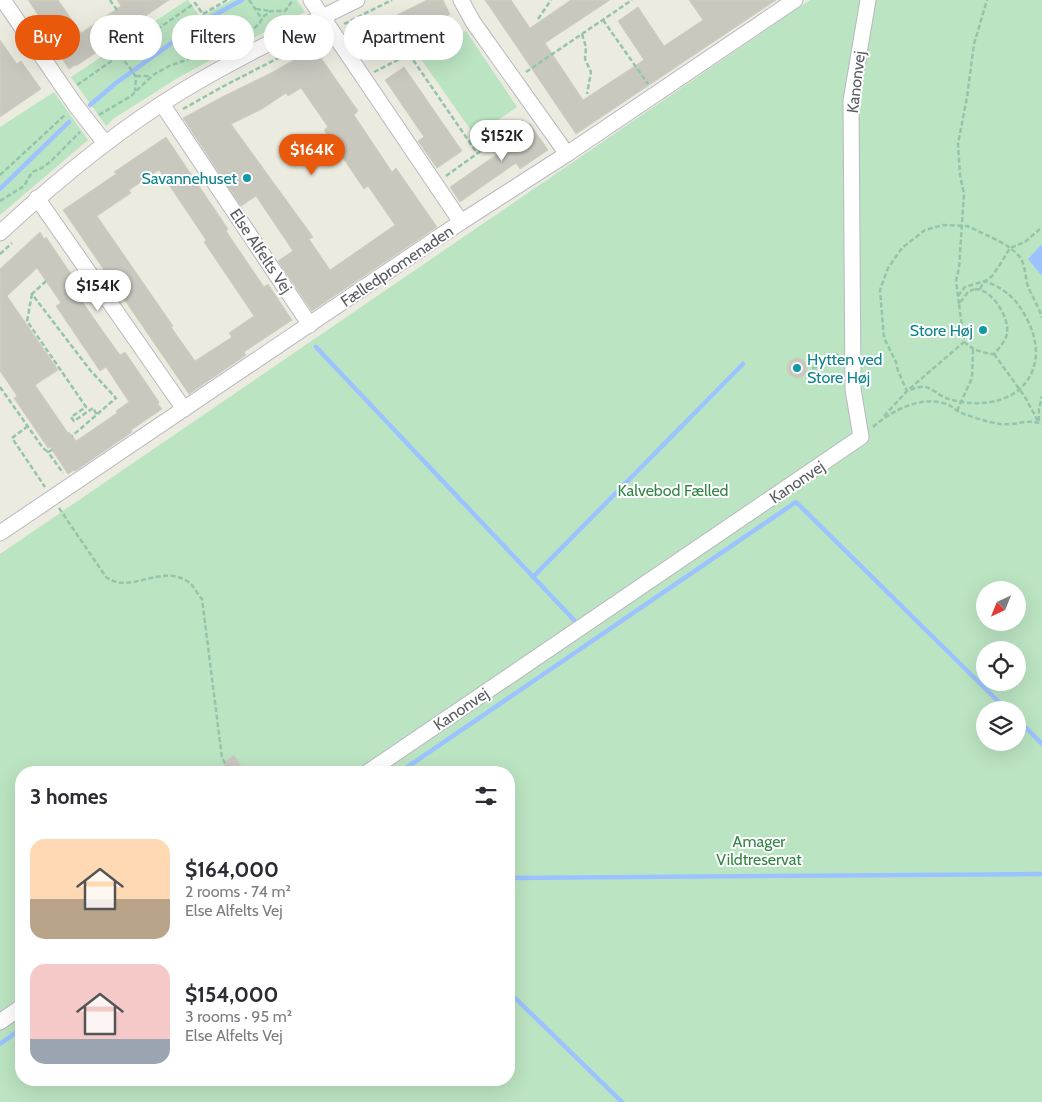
<!DOCTYPE html>
<html lang="en">
<head>
<meta charset="utf-8">
<style>
	body { margin:0; font-family:Cabin,sans-serif; background:#f2f2f3; color:#2b2b33; height:100vh; display:flex; flex-direction:column; font-size:19px; white-space:nowrap }
	* { box-sizing:border-box; margin:0 }
	p { font-size:16px; color:#7c7c81 }
	.icon { flex:none; width:28px; height:28px; fill:none; stroke:currentColor; stroke-width:2; stroke-linecap:round; stroke-linejoin:round }
	.map { position:relative; flex:1; overflow:hidden }
	.side { position:absolute; left:15px; top:766px; width:500px; height:320px; display:flex; flex-direction:column; background:#fff; border-radius:20px; box-shadow:0 5px 20px #0002 }
	.side>* { flex:none }
	.guide { position:absolute; left:15px; top:15px; width:500px; height:45px; display:flex; gap:10px }
	.needle { width:32px; rotate:223deg }
	.buttons { position:absolute; left:976px; top:581px; display:grid; gap:10px }
	.buttons a { display:grid; place-items:center; width:50px; height:50px; border-radius:50%; background:#fff; box-shadow:0 5px 20px #0002; font-size:25px }
	.price { position:absolute; translate:-50% -42px; padding:0 11px; border-radius:18px; background:#fff; color:#222; font-size:16px; line-height:32px; filter:drop-shadow(0 1px 2px #0008) }
	.price::after { content:''; position:absolute; left:50%; top:30px; width:15px; height:11px; margin-left:-8px; background:inherit; clip-path:polygon(0 0,100% 0,50% 100%) }
	.price.on { background:#ea580c; color:#fff }
	ul { padding:0; list-style:none }
	li { display:flex; align-items:center; gap:15px; height:125px; padding:0 15px }
	li span { display:grid; place-items:center; flex:none; width:140px; height:100px; border-radius:15px; color:#555 }
	li>.icon { margin-inline-start:auto }
	span .icon { width:60px; height:60px; fill:#fffc; stroke-width:1 }
	li b { font-size:21px }
	h2 { display:flex; justify-content:space-between; align-items:center; height:60px; padding:0 15px; font-size:21px }
	.pill { padding:0 18px; border-radius:22px; background:#fff; box-shadow:0 5px 20px #0002; font-size:18px; line-height:45px }
	.pill.on { background:#ea580c; color:#fff }
	.map>svg:first-child { display:block }
	.green { fill:#bbe4c2; fill-rule:evenodd }
	.water { fill:#9cc3ff }
	.lines { fill:none; stroke-linecap:round; stroke-linejoin:round }
	.stream { stroke:#9cc3ff; stroke-width:4.5 }
	.building { fill:#c9c8bf; stroke:#d0cebe; fill-rule:evenodd }
	.minor-casing { stroke:#b8b9bf; stroke-width:17 }
	.path { stroke:#94c5aa; stroke-width:2.5; stroke-dasharray:5 2.5; stroke-linecap:butt }
	.minor { stroke:#fff; stroke-width:15 }
	.culture-dot { fill:#0f9aa8; stroke:#fff; stroke-width:2 }
	.labels { text-anchor:middle; dominant-baseline:central; stroke-width:4; stroke-linejoin:round; paint-order:stroke }
	.street-label { font-size:16px; fill:#585b61; stroke:#fff }
	.culture-label { font-size:16px; fill:#0d838f; stroke:#fff; text-anchor:end }
	.park-label { font-size:16px; fill:#348446; stroke:#fff }
</style>
</head>
<body>
<div class="map">
<svg width="1042" height="1102" viewBox="0 0 1042 1102">
	<rect width="100%" height="100%" fill="#ecebe0"/>
	<g class="green">
		<polygon points="187,0 188,0 200,17 232,0 297,0 305,12 225,52 176,79 113,119 106,126 71,77"/>
		<path d="M 810,0 L 1042,0 L 1042,1102 L 0,1102 L 0,554 ZM 985,590 L 1018,590 L 1018,622 L 985,622 ZM 985,650 L 1018,650 L 1018,682 L 985,682 ZM 985,710 L 1018,710 L 1018,742 L 985,742 ZM 21,772 L 509,772 L 509,1080 L 21,1080 Z"/>
		<polygon points="466,31 517,107 475,136 418,55"/>
		<polygon points="54,92 88,140 0,215 0,127"/>
	</g>
	<polygon class="water" points="1042,244 1042,276 1028,259"/>
	<g class="lines">
		<g class="stream">
			<polyline points="209,18 242,0"/>
			<polyline points="90,105 116,83 191,29"/>
			<polyline points="0,189 69,122"/>
			<polyline points="316,347 574,620"/>
			<polyline points="533,577 743,364"/>
			<polyline points="1018,720 1042,744"/>
			<polyline points="400,772 796,502 1007,710"/>
			<polyline points="509,878 1042,874"/>
			<polyline points="509,992 622,1102"/>
			<polyline points="0,1044 21,1029"/>
		</g>
	</g>
	<g class="building">
		<polygon points="28,0 58,0 81,33 121,6 117,0 169,0 125,30 127,32 76,66 75,65 69,69 50,41 54,38"/>
		<polygon points="427,0 443,0 450,14 362,59 349,33 378,18 381,23"/>
		<polygon points="485,0 511,0 530,28 571,0 610,0 545,43 583,100 644,60 618,21 638,7 664,46 703,20 689,0 776,0 576,134"/>
		<polygon points="0,40 17,64 21,61 41,89 0,117"/>
		<path d="M 314,48 L 358,111 L 354,115 L 392,172 L 396,168 L 437,227 L 312,311 L 278,261 L 293,251 L 256,196 L 241,206 L 183,118 L 224,96 L 273,72 ZM 301,88 L 328,127 L 324,130 L 364,189 L 368,186 L 395,225 L 330,270 L 309,239 L 313,237 L 231,124 L 262,109 L 286,93 L 288,96 Z"/>
		<polygon points="404,67 462,151 437,168 418,141 424,137 385,80"/>
		<polygon points="530,124 548,150 520,169 516,163 460,202 450,187 506,148 503,143"/>
		<path d="M 166,137 L 228,229 L 226,231 L 264,287 L 268,284 L 292,320 L 244,352 L 246,355 L 189,394 L 63,210 L 116,174 L 114,172 ZM 159,170 L 206,240 L 204,242 L 254,316 L 229,333 L 232,337 L 195,361 L 171,327 L 173,326 L 97,216 L 131,193 L 129,190 Z"/>
		<path d="M 40,232 L 44,239 L 46,237 L 82,290 L 77,294 L 102,330 L 120,355 L 125,352 L 159,402 L 158,404 L 162,409 L 131,430 L 132,432 L 75,471 L 74,470 L 68,474 L 50,447 L 48,448 L 14,398 L 17,396 L 0,371 L 0,269 ZM 37,268 L 61,303 L 56,306 L 100,371 L 106,367 L 129,402 L 116,411 L 117,413 L 76,441 L 69,432 L 68,433 L 35,385 L 58,370 L 7,296 Z"/>
		<circle cx="797" cy="368" r="10"/>
		<polygon points="234,755 245,772 229,772 223,763"/>
	</g>
	<g class="lines">
		<g class="minor-casing">
			<g id="minor">
				<polyline points="3,0 76,106 105,143"/>
				<polyline points="311,0 461,222"/>
				<polyline points="461,0 473,22 567,154"/>
				<polyline points="162,104 310,325"/>
				<polyline points="37,198 184,409"/>
				<path d="M 0,233 C 57,180 116,131 182,91 C 238,57 298,29 357,0"/>
				<polyline points="0,533 461,222 567,154 795,0"/>
				<polyline points="368,772 861,437 853,389 851,101 868,0"/>
				<polyline points="0,1022 21,1007"/>
			</g>
		</g>
		<g class="path">
			<polyline points="110,0 117,10"/>
			<polyline points="249,0 262,19"/>
			<polyline points="256,9 271,11"/>
			<polyline points="203,14 213,34 209,44"/>
			<polyline points="538,19 551,0"/>
			<polyline points="603,20 648,84"/>
			<polyline points="344,24 392,0"/>
			<polyline points="128,27 139,42"/>
			<polyline points="213,34 224,37"/>
			<polyline points="582,34 586,47 585,59 591,72 587,94"/>
			<polyline points="409,54 477,153"/>
			<polyline points="119,56 128,65 136,77 135,91"/>
			<polyline points="374,72 461,28"/>
			<polyline points="526,72 632,0"/>
			<polyline points="136,76 150,76"/>
			<polyline points="77,85 195,3 203,14 227,0"/>
			<polyline points="183,109 222,87 319,37"/>
			<polyline points="99,115 131,96 153,75 171,65 187,60 218,40 252,30 259,24 264,16 271,11 285,11 293,0"/>
			<polyline points="0,175 65,115"/>
			<polyline points="446,176 525,119"/>
			<polyline points="0,201 24,186 32,172 42,168 50,162 80,132"/>
			<polyline points="0,254 12,243"/>
			<polyline points="46,281 32,294 90,370 116,398 72,436"/>
			<path d="M 975,289 C 992,289 1010,318 1007,334 C 1005,342 999,348 994,354 C 981,353 974,350 964,342 L 959,304 L 968,292 Z"/>
			<polyline points="980,289 983,283 992,276 1001,263 1010,248 1025,242 1042,227"/>
			<polyline points="32,294 27,321 86,407 71,417 74,421 93,408 97,415"/>
			<path d="M 958,296 L 965,287 L 985,281 C 1007,290 1017,299 1028,321 C 1036,338 1039,355 1032,372 C 1018,404 978,408 949,399 C 941,397 933,389 926,387 C 919,386 913,389 907,391 L 898,371 L 896,362 L 884,338 L 880,290 L 888,268 L 902,248 L 925,230 L 943,225 L 967,226 L 974,229 C 987,236 1005,242 1016,253 C 1027,262 1024,278 1029,289 C 1034,299 1039,308 1042,318"/>
			<polyline points="959,304 956,281 959,268 964,194 960,175 958,144 967,97 974,44 987,0"/>
			<polyline points="994,354 1025,397 1039,423"/>
			<polyline points="812,368 830,365 838,354"/>
			<polyline points="0,387 43,448 48,452"/>
			<polyline points="957,411 972,378 973,349"/>
			<polyline points="884,416 907,391 964,342"/>
			<polyline points="1039,421 1039,409 1042,396"/>
			<polyline points="28,426 12,438 45,487"/>
			<path d="M 873,427 C 891,411 921,395 946,404 C 950,405 953,408 956,410 C 963,415 991,423 1000,424 C 1014,426 1029,418 1042,424"/>
			<polyline points="52,450 48,452 63,473"/>
			<path d="M 59,508 L 106,577 C 130,595 159,564 187,581 C 193,584 197,594 202,599 L 222,758 L 229,770 L 232,772"/>
		</g>
		<use href="#minor" class="minor"/>
	</g>
	<g class="culture-dot">
		<circle cx="247" cy="178" r="5"/>
		<circle cx="983" cy="330" r="5"/>
		<circle cx="797" cy="368" r="5"/>
	</g>
	<g class="labels">
		<g class="street-label">
			<text transform="translate(856 82) rotate(-83)">Kanonvej</text>
			<text transform="translate(261 251) rotate(56)">Else Alfelts Vej</text>
			<text transform="translate(397 266) rotate(-34)">Fælledpromenaden</text>
			<text transform="translate(797 482) rotate(-34)">Kanonvej</text>
			<text transform="translate(461 709) rotate(-34)">Kanonvej</text>
		</g>
		<g class="culture-label">
			<text x="237" y="178">Savannehuset</text>
			<text x="973" y="330">Store Høj</text>
			<text x="807" y="359" text-anchor="start">Hytten ved<tspan x="807" dy="18">Store Høj</tspan></text>
		</g>
		<g class="park-label">
			<text x="673" y="490">Kalvebod Fælled</text>
			<text x="759" y="841">Amager<tspan x="759" dy="18">Vildtreservat</tspan></text>
		</g>
	</g>
</svg>
<div class="buttons">
<a><svg class="needle" viewBox="-14 -14 28 28"><path d="M0-13l5 13h-10z" fill="#e53935"/><path d="M0 13l5-13h-10z" fill="#7c7c81"/></svg></a>
<a><svg class="icon" aria-label="locate" viewBox="0 0 24 24"><circle cx="12" cy="12" r="6"/><path d="M12 2v4M12 18v4M2 12h4M18 12h4"/></svg></a>
<a><svg class="icon" aria-label="layers" viewBox="0 0 24 24"><path d="M12 4l9 5-9 5-9-5zM3 14l9 5 9-5"/></svg></a>
</div>
<b class="price" style="left:502px;top:162px">$152K</b>
<b class="price on" style="left:312px;top:176px">$164K</b>
<b class="price" style="left:98px;top:312px">$154K</b>
<div class="guide">
<a class="pill on">Buy</a>
<a class="pill">Rent</a>
<a class="pill">Filters</a>
<a class="pill">New</a>
<a class="pill">Apartment</a>
</div>
<section class="side">
<h2>3 homes<svg class="icon" aria-label="filters" viewBox="0 0 24 24"><path d="M4 7h16M4 17h16"/><circle cx="9" cy="7" r="2"/><circle cx="15" cy="17" r="2"/></svg></h2>
<ul>
<li><span style="background:linear-gradient(#ffd9b3 60%,#b9a48a 0)"><svg class="icon" aria-label="home" viewBox="0 0 24 24"><path d="M3 11l9-7 9 7M6 9v11h12V9"/></svg></span><div><b>$164,000</b><p>2 rooms · 74 m²</p><p>Else Alfelts Vej</p></div></li>
<li><span style="background:linear-gradient(#f6c9c9 75%,#9aa5b1 0)"><svg class="icon" aria-label="home" viewBox="0 0 24 24"><path d="M3 11l9-7 9 7M6 9v11h12V9"/></svg></span><div><b>$154,000</b><p>3 rooms · 95 m²</p><p>Else Alfelts Vej</p></div></li>
</ul>
</section>
</div>
</body>
</html>
